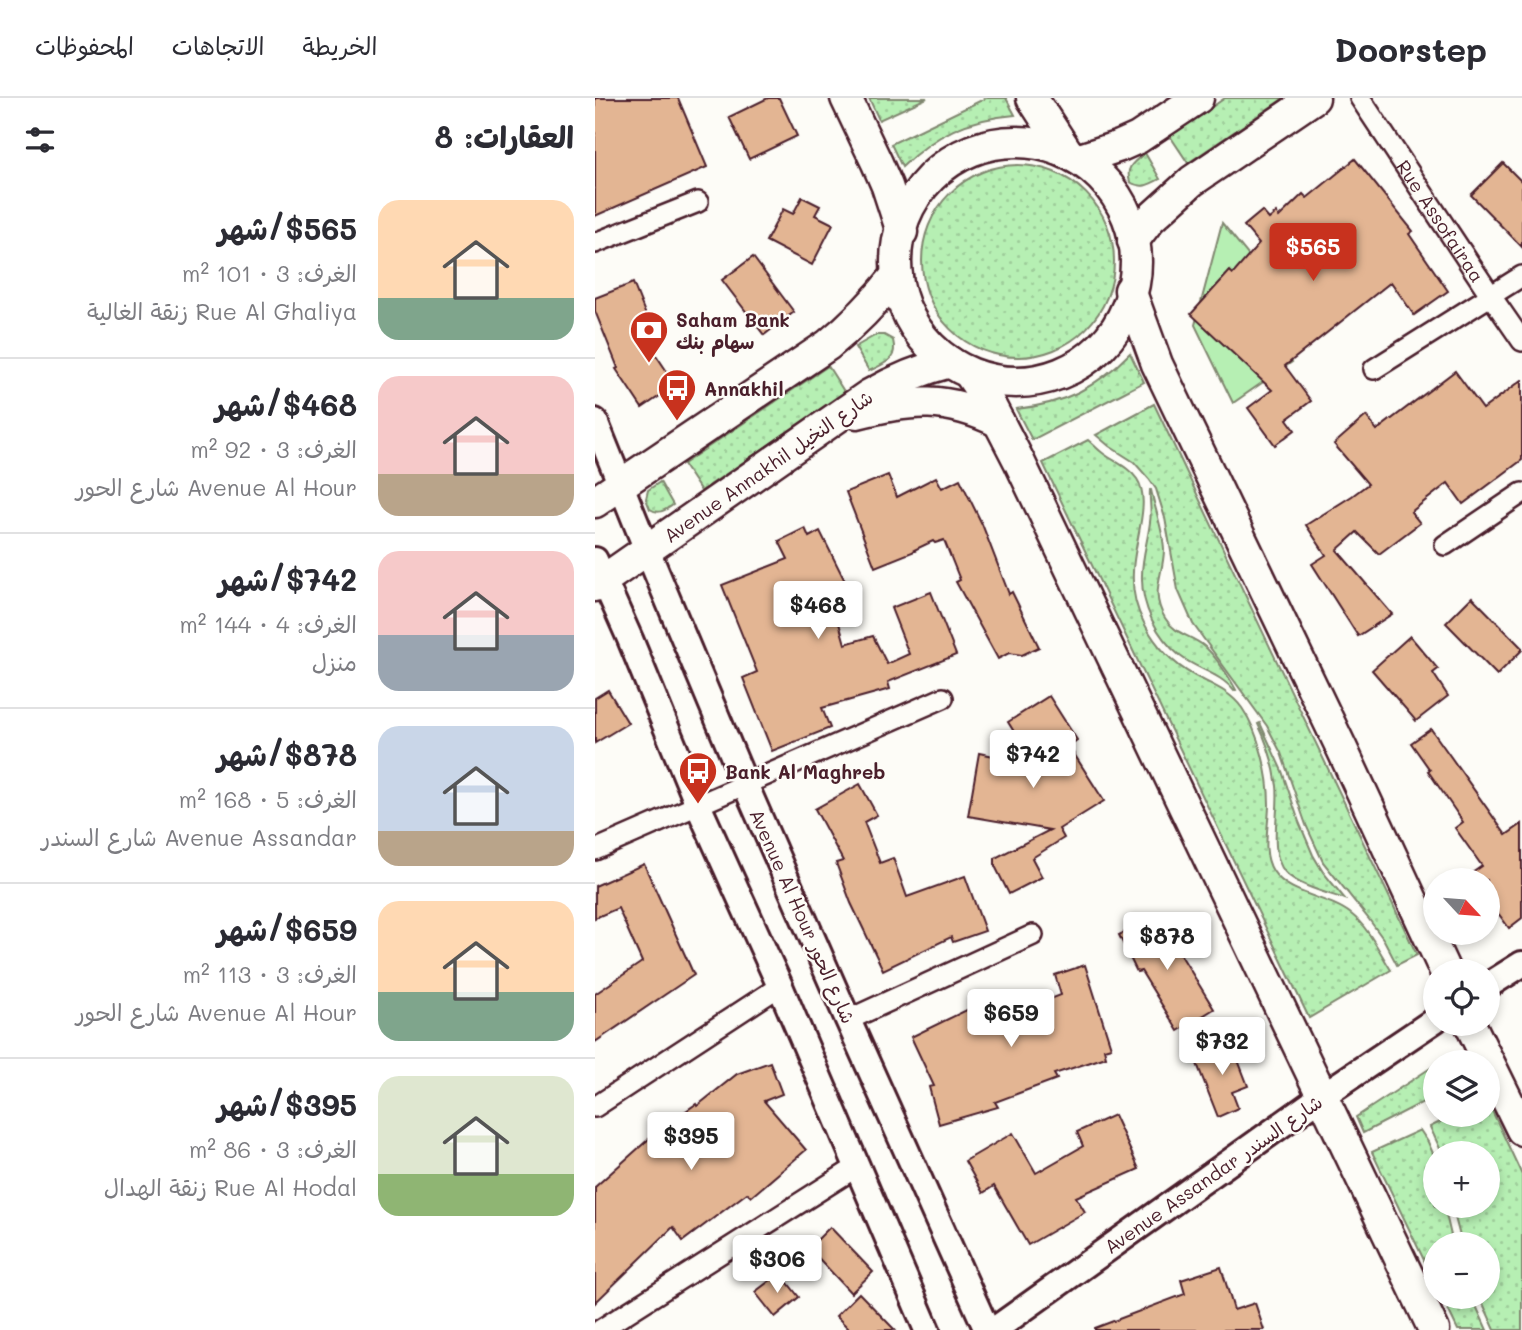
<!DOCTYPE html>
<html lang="ar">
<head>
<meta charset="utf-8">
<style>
	body { margin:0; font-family:Mali,"Playpen Sans Arabic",sans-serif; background:#f2f2f3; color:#2b2b33; direction:rtl; height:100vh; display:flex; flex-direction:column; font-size:26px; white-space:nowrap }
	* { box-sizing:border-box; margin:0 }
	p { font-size:23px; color:#7c7c81 }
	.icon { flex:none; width:38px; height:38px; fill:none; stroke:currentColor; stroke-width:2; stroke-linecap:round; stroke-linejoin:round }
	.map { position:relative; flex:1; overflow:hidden; direction:ltr }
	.sheet { display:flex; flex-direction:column; background:#fff; width:595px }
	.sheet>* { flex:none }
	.needle { width:46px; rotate:116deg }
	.fabs { position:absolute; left:828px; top:770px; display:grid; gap:14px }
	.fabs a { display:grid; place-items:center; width:77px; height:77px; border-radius:50%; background:#fff; box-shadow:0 4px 10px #0003; font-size:35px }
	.price { position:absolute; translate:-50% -60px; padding:0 16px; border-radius:7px; background:#fff; color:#222; font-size:23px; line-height:46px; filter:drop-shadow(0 2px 4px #0008) }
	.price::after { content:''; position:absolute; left:50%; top:42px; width:21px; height:16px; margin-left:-10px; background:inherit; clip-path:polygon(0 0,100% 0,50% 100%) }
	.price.selected { background:#c8321e; color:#fff }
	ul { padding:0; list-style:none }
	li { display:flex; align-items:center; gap:21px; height:175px; padding:0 21px }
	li+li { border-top:2px solid #e1e1e2 }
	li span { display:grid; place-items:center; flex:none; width:196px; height:140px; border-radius:21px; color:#555 }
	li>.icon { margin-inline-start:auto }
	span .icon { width:84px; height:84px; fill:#fffc; stroke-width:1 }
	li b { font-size:30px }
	h2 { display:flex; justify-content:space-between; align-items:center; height:84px; padding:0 21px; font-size:30px }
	header { display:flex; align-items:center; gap:42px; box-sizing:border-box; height:98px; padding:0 35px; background:#fff; border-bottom:2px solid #e1e1e2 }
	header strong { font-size:33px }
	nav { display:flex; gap:38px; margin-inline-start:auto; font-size:24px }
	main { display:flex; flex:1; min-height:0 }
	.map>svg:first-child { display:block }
	.park { fill:url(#park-dots); stroke:#80876f; stroke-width:2 }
	.pitch { fill:#b6efb3; stroke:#80876f; stroke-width:2 }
	.building { fill:#e3b593; stroke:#4a1f2b; stroke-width:2 }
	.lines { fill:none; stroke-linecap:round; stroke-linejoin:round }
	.minor-casing { stroke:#4a1f2b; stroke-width:24 }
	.tertiary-casing { stroke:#4a1f2b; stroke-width:30 }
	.primary-casing { stroke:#4a1f2b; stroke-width:35 }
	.minor { stroke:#fdfcf7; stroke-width:19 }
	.tertiary { stroke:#fdfcf7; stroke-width:24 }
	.primary { stroke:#fdfcf7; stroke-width:30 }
	.labels { text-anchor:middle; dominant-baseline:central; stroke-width:5; stroke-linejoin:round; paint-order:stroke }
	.street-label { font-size:19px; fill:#4a1f2b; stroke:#fdfcf7 }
	.poi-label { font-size:19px; font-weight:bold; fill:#4a1f2b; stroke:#fdfcf7; text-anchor:start }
</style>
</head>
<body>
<header>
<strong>Doorstep</strong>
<nav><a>الخريطة</a><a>الاتجاهات</a><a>المحفوظات</a></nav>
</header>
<main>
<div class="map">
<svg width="927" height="1232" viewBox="0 0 927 1232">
	<defs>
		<pattern id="park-dots" width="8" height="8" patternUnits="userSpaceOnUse" patternTransform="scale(1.75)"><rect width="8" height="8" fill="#b6efb3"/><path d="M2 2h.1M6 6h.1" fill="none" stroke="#9ecc9a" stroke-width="1.8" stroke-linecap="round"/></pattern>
	</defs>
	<rect width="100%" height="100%" fill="#fdfcf7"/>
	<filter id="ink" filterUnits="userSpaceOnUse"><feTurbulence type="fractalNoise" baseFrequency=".0143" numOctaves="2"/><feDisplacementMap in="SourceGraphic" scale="14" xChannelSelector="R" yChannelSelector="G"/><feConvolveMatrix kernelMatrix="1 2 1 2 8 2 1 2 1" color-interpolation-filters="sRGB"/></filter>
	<g filter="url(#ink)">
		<g class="park">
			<polygon points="274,0 332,0 284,22"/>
			<path d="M 391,0 L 411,0 L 420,17 C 372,21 341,36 307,69 L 296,46 Z"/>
			<polygon points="630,0 689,0 593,65 575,38"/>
			<path d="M 550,55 L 565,81 C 554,87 547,91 535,84 C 530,69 539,64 550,55 Z"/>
			<circle cx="423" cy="163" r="96"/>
			<path d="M 281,237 L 289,237 L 298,242 C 303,263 290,265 274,273 L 260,249 Z"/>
			<path d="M 535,255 L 549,284 L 437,342 L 421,311 C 469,306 501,290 535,255 Z"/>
			<polygon points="233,268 250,295 106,393 88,366"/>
			<polygon points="559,306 822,857 802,867 789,842 773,820 728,764 711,727 686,655 672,628 598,526 583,492 570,420 561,391 554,381 539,364 514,348 501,337"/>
			<path d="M 493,342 C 498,346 503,352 509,356 C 520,364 534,369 542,381 C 557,403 538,447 538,474 C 537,491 541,510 549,525 C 561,548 578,566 600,578 C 617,587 635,593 647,610 C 664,634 674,677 674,706 C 674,728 666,754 678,773 C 694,798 734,798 756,816 C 773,829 784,853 796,872 L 714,920 L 448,365 Z"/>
			<path d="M 65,384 L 78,407 C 70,412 64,417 55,411 L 51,401 L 53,392 Z"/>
			<path d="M 555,392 L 556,392 C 560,411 568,432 569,451 C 569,477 554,494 570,520 C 580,537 596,537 609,548 C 619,556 635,580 641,592 L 639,593 C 625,575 603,572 585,558 C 562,539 546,508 547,477 C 547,459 553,442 555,424 C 557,413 554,402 555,392 Z"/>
			<path d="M 665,625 L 687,673 L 704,724 L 718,757 L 728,774 L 750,801 C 732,795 703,788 690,774 C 673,754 685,713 682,688 C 679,667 673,646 663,626 Z"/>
			<polygon points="840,967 840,998 768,1035 761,1019"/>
			<polygon points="893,1004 927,1077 927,1232 900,1232 885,1199 892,1199 892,1146 867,1146 857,1108 892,1108 892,1055 847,1055 835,1029 859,1017 892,1017"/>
			<polygon points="825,1032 833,1044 840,1060 840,1108 849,1108 858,1146 840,1146 840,1185 777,1054"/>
			<polygon points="847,1199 877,1199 892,1232 863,1232"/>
		</g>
		<polygon class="pitch" points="627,125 684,195 671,230 697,264 638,305 600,227"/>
		<g class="building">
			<polygon points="0,0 83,0 112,69 0,118"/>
			<polygon points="173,0 184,0 202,38 154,61 134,19"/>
			<polygon points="760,61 818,133 814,136 853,193 819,217 796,184 690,268 716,303 692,321 700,332 680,347 653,310 677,292 596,216 635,173 638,176 664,146 649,128 667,113 674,121 681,115 684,119 708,96 712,100"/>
			<polygon points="908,65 927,84 927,149 876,97"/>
			<polygon points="207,99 225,108 220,117 238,126 217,167 171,143 188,111 198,116"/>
			<polygon points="158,159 199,214 169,237 127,182"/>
			<polygon points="38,185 58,235 49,239 81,287 47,310 21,271 23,270 0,213 0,200"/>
			<polygon points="860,273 888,311 927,282 927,362 868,406 853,385 816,414 825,425 784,456 762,434 742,452 797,516 763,538 717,466 731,457 711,427 757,398 773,386 739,346 771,318 782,332"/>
			<polygon points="293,377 302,399 341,379 347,390 365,381 387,426 414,496 417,494 444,549 427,557 414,555 403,561 361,484 365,482 349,442 340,445 338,443 319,452 320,453 280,469 251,394"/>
			<polygon points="210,430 214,439 225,433 256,495 238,504 250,546 278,538 292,566 314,556 296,510 336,494 361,557 293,584 295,591 227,610 235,630 177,653 148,580 162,574 127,487 193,461 184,443"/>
			<polygon points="877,499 927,550 927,552 902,577 851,525"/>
			<polygon points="815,538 843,571 838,575 853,598 821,623 777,572"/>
			<polygon points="13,592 33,625 0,645 0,600"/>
			<polygon points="454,598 482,642 474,648 509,703 464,731 469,740 437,760 447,779 414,796 400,768 400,760 455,732 373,718 384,655 439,666 413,624"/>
			<polygon points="836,631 911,737 927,726 927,820 914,830 892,800 892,782 867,782 887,768 860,730 868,724 833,673 835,672 816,645"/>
			<polygon points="265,686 282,717 269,724 285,765 298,760 312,799 370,778 390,833 358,844 356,839 288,872 256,805 241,765 248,763 220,711"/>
			<polygon points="49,766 99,877 0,944 0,896 47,864 23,810 0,820 0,788"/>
			<polygon points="558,820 565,834 578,827 590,851 584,854 619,911 583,933 546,873 542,874 524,837"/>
			<polygon points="490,867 516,949 509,951 511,959 459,976 462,981 400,1004 403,1009 344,1026 334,989 339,988 316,939 382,907 391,926 466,897 460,877"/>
			<polygon points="636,944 653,988 637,994 643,1010 623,1019 599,958"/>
			<polygon points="175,964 187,996 169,1003 211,1052 156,1099 152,1095 88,1143 78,1129 0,1205 0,1089 65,1031 101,1006 102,1008 142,976"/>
			<polygon points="519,1017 544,1071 481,1099 490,1114 433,1147 399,1088 388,1095 370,1063 418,1035 441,1075 488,1048 482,1034"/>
			<polygon points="235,1129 278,1174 256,1195 214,1150"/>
			<polygon points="626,1169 639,1212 660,1205 669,1232 500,1232 500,1230 590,1196 586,1182"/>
			<polygon points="185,1175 204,1199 180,1219 160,1194"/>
			<polygon points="264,1195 300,1232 255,1232 241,1218"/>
		</g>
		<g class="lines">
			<g class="minor-casing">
				<g id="minor">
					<path id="s1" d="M 765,0 L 896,198 L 927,243"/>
					<polyline points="0,145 103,104"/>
					<polyline points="779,271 927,178"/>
					<polyline points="850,447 927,395"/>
					<polyline points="0,752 348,600"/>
					<polyline points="253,922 438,837"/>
					<polyline points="0,1009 185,888"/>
					<polyline points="5,1232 263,1068"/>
				</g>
			</g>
			<g class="tertiary-casing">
				<g id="tertiary">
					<polyline points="0,323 52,452 150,686 253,922 392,1232"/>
					<polyline points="0,462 35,541 103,707 185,888 332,1232"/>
					<polyline points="892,888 927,866"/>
					<polyline points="399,1232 727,998 840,922"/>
				</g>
			</g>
			<g class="primary-casing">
				<g id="primary">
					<polyline points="251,0 282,65 292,88 307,134"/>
					<polyline points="437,0 472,54"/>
					<circle cx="421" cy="164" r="120"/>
					<polyline points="485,61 525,48 543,40 603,0"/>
					<polyline points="538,143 555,121 597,83 719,0"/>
					<polyline points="535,192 562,266 747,651 850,873"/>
					<polyline points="374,275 393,303 424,363 839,1232"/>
					<path d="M 262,315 C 316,301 352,298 404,324"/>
					<path d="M 0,404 L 233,247 C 259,226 281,203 302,177"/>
					<path d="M 0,488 L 274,297 C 301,282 324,272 355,264"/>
					<polyline points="875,926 927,1032"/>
				</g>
			</g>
			<use href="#minor" class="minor"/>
			<use href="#tertiary" class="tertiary"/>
			<use href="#primary" class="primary"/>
		</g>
	</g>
	<defs>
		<g id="bank-pin" transform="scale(2.0125)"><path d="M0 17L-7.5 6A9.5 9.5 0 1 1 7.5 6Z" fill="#c8321e" stroke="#fdfcf7"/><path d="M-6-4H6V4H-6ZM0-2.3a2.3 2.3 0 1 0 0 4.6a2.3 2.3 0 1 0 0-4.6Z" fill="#fff"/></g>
		<g id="bus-pin" transform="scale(2.0125)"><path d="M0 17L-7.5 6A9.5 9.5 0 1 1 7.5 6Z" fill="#c8321e" stroke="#fdfcf7"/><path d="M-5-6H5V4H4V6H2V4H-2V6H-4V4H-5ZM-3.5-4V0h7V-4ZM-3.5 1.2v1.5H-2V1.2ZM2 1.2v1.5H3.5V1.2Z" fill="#fff"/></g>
	</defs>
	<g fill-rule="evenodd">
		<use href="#bank-pin" x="54" y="232"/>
		<use href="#bus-pin" x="82" y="290"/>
		<use href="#bus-pin" x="103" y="673"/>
	</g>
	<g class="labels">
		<g class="street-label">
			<text stroke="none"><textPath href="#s1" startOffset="147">Rue Assofairaa</textPath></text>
			<text transform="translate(173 368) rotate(-35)">Avenue Annakhil شارع النخيل</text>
			<text transform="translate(208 818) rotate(66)">Avenue Al Hour شارع الحور</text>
			<text transform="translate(618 1076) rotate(-35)">Avenue Assandar شارع السندر</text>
		</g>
		<g class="poi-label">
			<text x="81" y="221">Saham Bank<tspan x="81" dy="22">سهام بنك</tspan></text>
			<text x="109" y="290">Annakhil</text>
			<text x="130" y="673">Bank Al Maghreb</text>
		</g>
	</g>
</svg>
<div class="fabs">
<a><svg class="needle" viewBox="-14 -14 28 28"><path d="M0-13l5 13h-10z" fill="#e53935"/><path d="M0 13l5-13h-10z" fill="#7c7c81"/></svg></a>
<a><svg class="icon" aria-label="locate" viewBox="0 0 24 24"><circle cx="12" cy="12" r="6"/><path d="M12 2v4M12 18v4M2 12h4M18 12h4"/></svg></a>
<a><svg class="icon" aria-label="layers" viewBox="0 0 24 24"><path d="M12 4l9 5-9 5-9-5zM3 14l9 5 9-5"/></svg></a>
<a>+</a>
<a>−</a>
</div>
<b class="price selected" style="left:718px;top:185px">$565</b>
<b class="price" style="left:223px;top:543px">$468</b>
<b class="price" style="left:438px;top:692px">$742</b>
<b class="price" style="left:572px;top:874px">$878</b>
<b class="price" style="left:416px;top:951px">$659</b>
<b class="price" style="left:627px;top:979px">$732</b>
<b class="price" style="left:96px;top:1074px">$395</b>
<b class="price" style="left:182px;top:1197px">$306</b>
</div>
<section class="sheet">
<h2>العقارات: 8<svg class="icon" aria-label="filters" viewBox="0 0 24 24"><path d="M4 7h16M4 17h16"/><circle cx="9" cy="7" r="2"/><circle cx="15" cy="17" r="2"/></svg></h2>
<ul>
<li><span style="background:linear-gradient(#ffd9b3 70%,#7fa58c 0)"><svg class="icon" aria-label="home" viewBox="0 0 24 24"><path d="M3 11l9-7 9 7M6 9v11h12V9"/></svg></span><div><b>$565/شهر</b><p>الغرف: 3 · 101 m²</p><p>Rue Al Ghaliya زنقة الغالية</p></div></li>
<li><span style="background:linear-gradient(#f6c9c9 70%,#b9a48a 0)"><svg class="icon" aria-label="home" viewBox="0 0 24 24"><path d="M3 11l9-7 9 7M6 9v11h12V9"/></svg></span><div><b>$468/شهر</b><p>الغرف: 3 · 92 m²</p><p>Avenue Al Hour شارع الحور</p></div></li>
<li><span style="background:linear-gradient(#f6c9c9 60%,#9aa5b1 0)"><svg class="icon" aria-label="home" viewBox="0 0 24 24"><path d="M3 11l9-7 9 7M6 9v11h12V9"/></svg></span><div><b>$742/شهر</b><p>الغرف: 4 · 144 m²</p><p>منزل</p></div></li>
<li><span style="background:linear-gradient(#c9d6e8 75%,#b9a48a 0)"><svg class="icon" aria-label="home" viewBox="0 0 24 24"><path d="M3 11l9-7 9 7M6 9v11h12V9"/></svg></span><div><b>$878/شهر</b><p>الغرف: 5 · 168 m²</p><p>Avenue Assandar شارع السندر</p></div></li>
<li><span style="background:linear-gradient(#ffd9b3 65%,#7fa58c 0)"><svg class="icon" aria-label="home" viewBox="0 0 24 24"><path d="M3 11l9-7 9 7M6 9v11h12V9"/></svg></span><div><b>$659/شهر</b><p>الغرف: 3 · 113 m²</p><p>Avenue Al Hour شارع الحور</p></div></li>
<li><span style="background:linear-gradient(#dfe7d0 70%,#8fb573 0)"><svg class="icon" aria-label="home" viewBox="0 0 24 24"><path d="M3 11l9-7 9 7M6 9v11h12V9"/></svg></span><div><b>$395/شهر</b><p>الغرف: 3 · 86 m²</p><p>Rue Al Hodal زنقة الهدال</p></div></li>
</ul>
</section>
</main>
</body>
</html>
